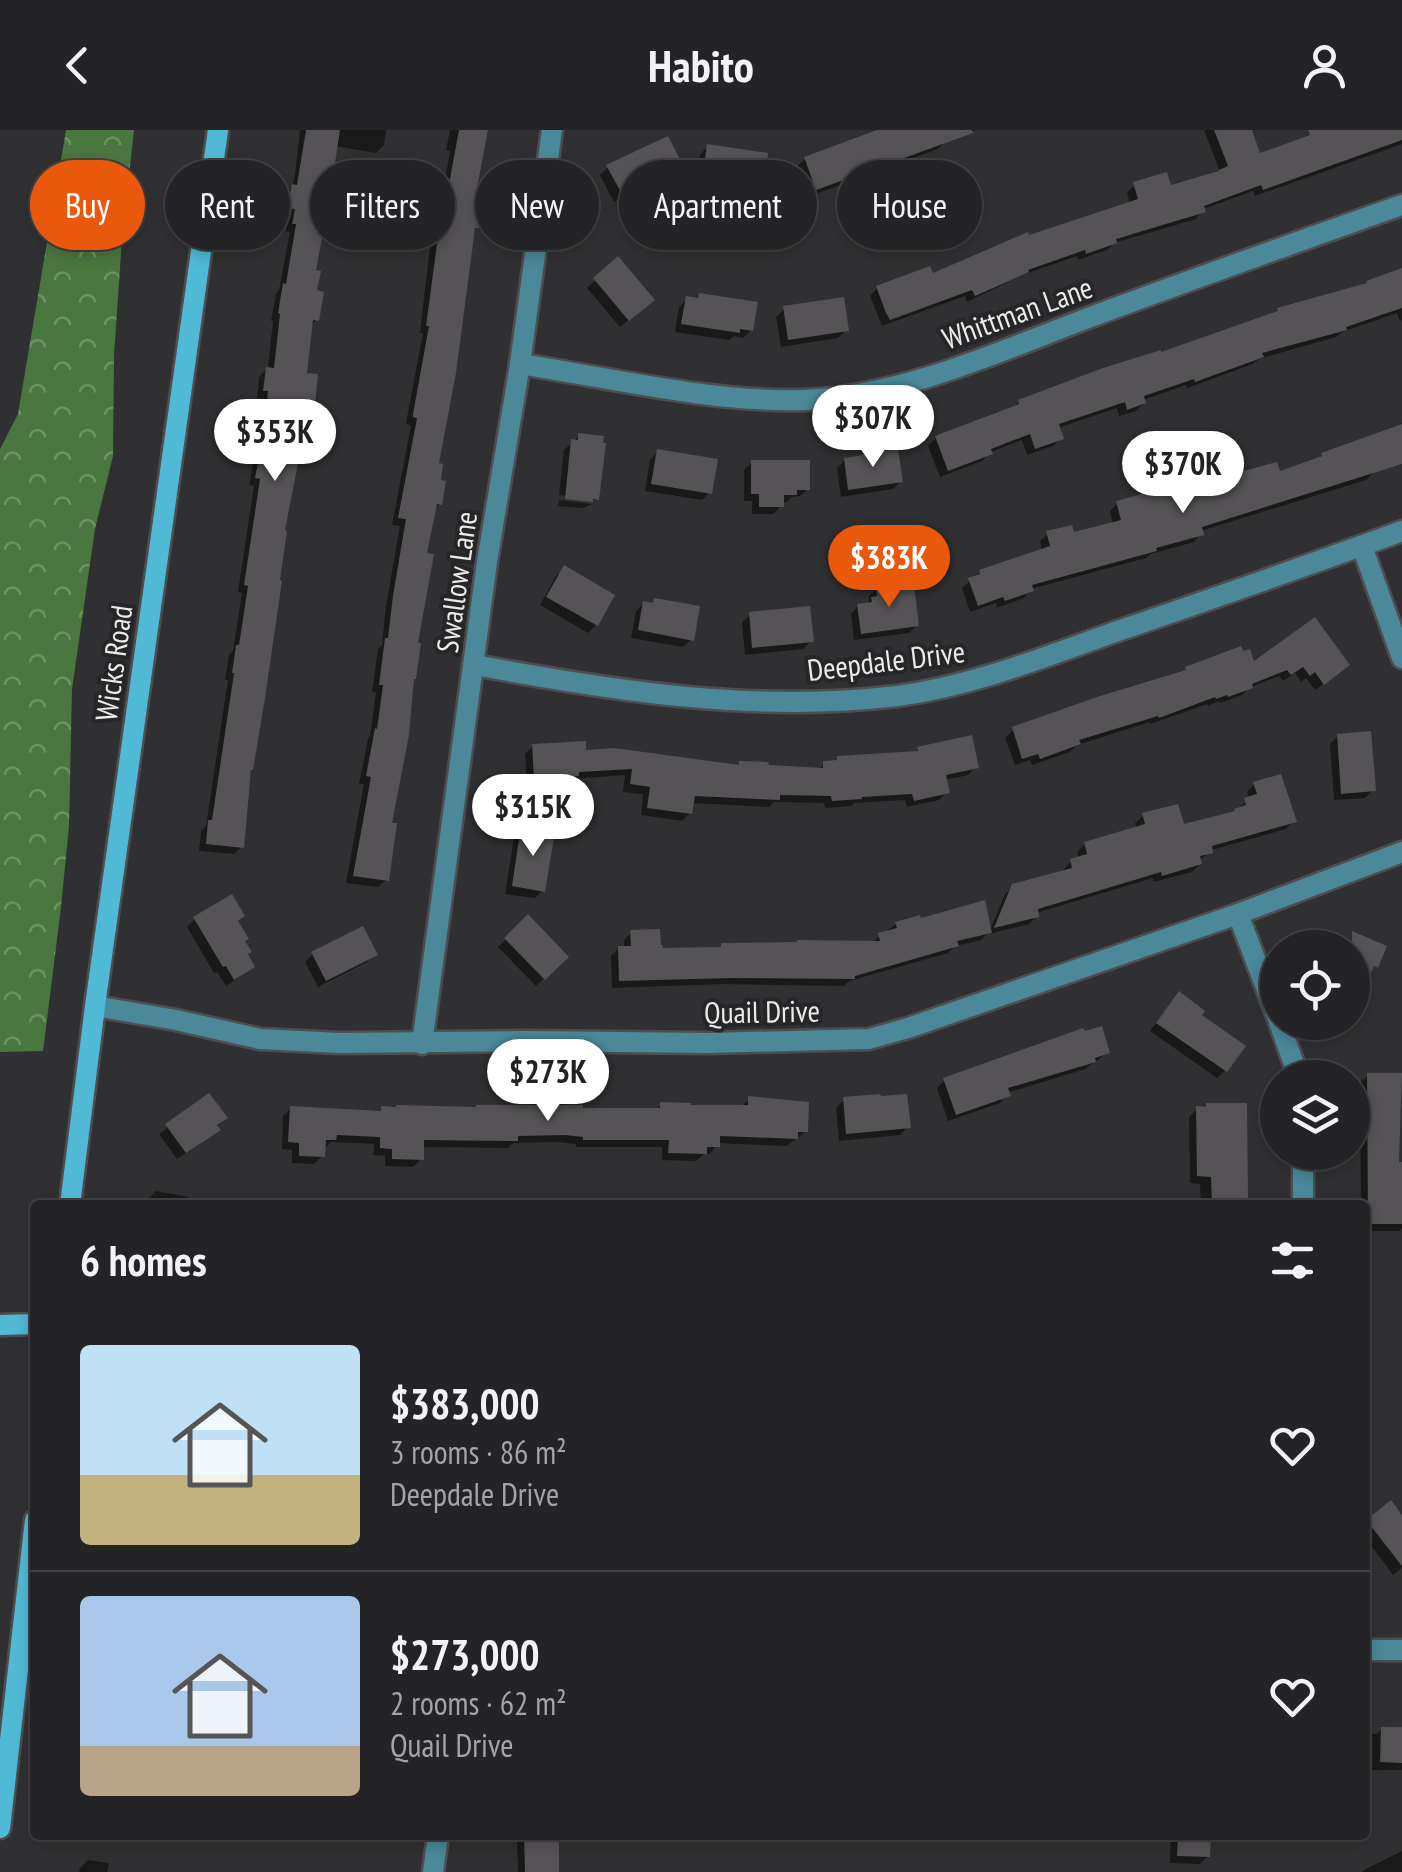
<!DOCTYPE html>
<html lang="en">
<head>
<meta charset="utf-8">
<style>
	body { margin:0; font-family:"PT Sans Narrow",sans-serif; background:#303032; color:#f1f3f6; height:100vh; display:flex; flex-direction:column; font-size:38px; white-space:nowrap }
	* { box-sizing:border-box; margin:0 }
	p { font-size:32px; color:#a3a4a7 }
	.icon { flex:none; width:55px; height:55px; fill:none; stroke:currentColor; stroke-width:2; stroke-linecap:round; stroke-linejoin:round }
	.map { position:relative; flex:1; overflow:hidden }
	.details { position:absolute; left:30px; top:1070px; width:1340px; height:640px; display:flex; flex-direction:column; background:#242426; border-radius:10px; box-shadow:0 5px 15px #0003,0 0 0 2px #414143 }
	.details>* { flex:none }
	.banner { position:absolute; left:30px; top:30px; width:1342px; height:90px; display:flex; gap:20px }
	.tools { position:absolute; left:1260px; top:800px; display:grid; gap:20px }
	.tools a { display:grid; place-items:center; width:110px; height:110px; border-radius:50%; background:#242426; box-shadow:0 5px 15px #0003,0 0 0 2px #414143; font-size:50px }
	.price { position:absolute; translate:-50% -85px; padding:0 22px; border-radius:35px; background:#fff; color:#222; font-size:32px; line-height:65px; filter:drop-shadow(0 2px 5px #0008) }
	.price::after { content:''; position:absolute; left:50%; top:60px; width:30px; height:22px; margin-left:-15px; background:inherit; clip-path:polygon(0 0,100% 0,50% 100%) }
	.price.active { background:#ea580c; color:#fff }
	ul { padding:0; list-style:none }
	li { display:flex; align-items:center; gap:30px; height:250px; padding:0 50px }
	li+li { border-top:2px solid #414143 }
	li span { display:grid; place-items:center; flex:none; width:280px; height:200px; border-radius:10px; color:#555 }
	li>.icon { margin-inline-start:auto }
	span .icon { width:120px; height:120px; fill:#fffc; stroke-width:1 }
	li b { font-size:42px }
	h2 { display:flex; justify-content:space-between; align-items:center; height:120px; padding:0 50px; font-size:42px }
	.chip { padding:0 35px; border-radius:45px; background:#242426; box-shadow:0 5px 15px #0003,0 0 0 2px #414143; font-size:35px; line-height:90px }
	.chip.active { background:#ea580c; color:#fff }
	header { display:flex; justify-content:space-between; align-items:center; height:130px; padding:0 50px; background:#242426; font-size:45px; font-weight:700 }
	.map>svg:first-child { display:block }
	.forest { fill:url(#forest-crowns) }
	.shadow { fill:#0007 }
	.building { fill:#555355 }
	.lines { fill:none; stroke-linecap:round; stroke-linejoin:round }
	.minor-casing { stroke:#4e4e50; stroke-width:25 }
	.secondary-casing { stroke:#4e4e50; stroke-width:25 }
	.minor { stroke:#4a889a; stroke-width:20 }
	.secondary { stroke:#50b9d6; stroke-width:20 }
	.labels { text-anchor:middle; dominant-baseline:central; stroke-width:8; stroke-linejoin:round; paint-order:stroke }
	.street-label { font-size:30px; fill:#ebebec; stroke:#262628 }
</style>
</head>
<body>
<header><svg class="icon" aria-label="back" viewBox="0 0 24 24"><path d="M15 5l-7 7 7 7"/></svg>Habito<svg class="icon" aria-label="person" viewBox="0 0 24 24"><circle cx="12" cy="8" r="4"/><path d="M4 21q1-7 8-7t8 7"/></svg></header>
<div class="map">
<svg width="1402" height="1742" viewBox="0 0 1402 1742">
	<defs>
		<pattern id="forest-crowns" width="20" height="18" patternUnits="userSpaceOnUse" patternTransform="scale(2.5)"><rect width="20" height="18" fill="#4a7640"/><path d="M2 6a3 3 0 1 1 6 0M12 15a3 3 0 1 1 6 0" fill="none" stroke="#6d9065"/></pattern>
	</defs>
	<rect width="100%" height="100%" fill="#303032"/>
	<polygon class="forest" points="66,0 134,0 122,109 114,225 113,326 95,399 72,559 69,696 61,777 43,921 0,922 0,319 18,284"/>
	<g class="shadow">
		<polygon points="300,0 386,0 384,15 376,23 335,16 327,68 328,102 320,110 313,142 316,190 309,197 304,245 311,282 304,290 292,289 285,328 282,402 241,717 234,724 199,721 201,701 206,696 228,550 225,550 229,525 233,521 242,463 238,462 254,356 249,355 256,318 261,268 257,268 259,247 268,238 273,191 271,191 276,164 279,160 290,102 286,101 288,86 281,85 285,65 292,57 295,45"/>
		<polygon points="450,0 489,0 485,4 474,60 477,97 472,102 436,335 440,374 433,380 424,425 389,695 386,750 378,757 346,753 364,654 359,654 368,609 370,606 376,562 372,562 378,519 382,515 386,476 400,396 392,395 411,296 406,293 423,203 420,203 429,125 436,80 443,62 450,21 446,20"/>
		<polygon points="888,0 976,0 946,11 938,19 808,67 797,37 805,29"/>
		<polygon points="1204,0 1249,0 1258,26 1329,0 1402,0 1402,14 1255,66 1253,61 1203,79 1196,89 1114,113 1107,120 1078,130 1077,126 1022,145 967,172 965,166 882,196 870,166 877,158 932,147 1028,109 1130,74 1127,62 1135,55 1170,59 1220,42"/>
		<polygon points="707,17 761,58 754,65 728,62 723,67 707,65 707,59 695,58 700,25"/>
		<polygon points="608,37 687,49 680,56 657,53 648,63 623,75 620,69 614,72 600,45"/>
		<polygon points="618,130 644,177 620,197 587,158"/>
		<polygon points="1402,141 1402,190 1400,191 1397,183 1342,202 1336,207 1259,229 1253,234 1187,258 1186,255 1143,270 1144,273 1136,281 1119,286 1117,278 1058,298 1061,308 1053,316 1027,325 1022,310 991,322 982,331 940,347 928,316 936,308 1013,278 1019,272 1273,185 1279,180 1364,156"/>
		<polygon points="700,165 751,200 743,208 734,206 729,210 675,202 679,177 687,169 695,170"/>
		<polygon points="784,179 846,200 838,208 781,217 776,187"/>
		<polygon points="1402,293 1402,334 1374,342 1366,350 1201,401 1201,404 1194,412 1151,424 1146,428 1031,459 1024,468 997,478 996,473 970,482 962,458 980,442 1042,421 1040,411 1048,404 1073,405 1113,394 1110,381 1118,373 1187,365 1235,351 1241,345 1278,344 1315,331 1322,325 1393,300"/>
		<polygon points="579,306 596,370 559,365 564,320"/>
		<polygon points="658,322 710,362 702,370 645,361 650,330"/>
		<polygon points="845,330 901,351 893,359 841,367 837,338"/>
		<polygon points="752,332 808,359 800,366 792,367 787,372 781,372 781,376 773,384 752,384 752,371 744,371 744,340"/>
		<polygon points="559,370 592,374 583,378 558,376"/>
		<polygon points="564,438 612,466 596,495 588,503 540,475 556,446"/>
		<polygon points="877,458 917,495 909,503 854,510 851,484 858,476 866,475 869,472 869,466"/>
		<polygon points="644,473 691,510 683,517 631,508 636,481"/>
		<polygon points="750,485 811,511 803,519 745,525 742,492"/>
		<polygon points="1314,491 1339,543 1315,560 1306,548 1301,552 1295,543 1283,551 1279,546 1249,558 1242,565 1220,573 1219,571 1208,576 1207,574 1151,594 1150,592 1077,615 1070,622 1032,635 1030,630 1015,635 1005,608 1013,600 1182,544 1186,539 1253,535"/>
		<polygon points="1338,606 1373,660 1365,668 1334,670 1330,614"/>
		<polygon points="533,616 736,637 740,634 818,640 824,634 834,633 838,629 914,624 918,619 976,637 968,645 945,650 947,662 939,670 907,677 905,670 854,673 851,676 825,678 824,673 774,672 769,677 691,673 690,683 682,691 641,685 643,664 623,662 625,645 573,649 568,653 527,656 525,624"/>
		<polygon points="1255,654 1294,691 1286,699 1212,720 1199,731 1200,734 1192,742 1154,752 1153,748 1036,783 1037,786 1029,794 986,805 981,810 955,816 948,823 849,851 844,856 723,854 612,858 611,826 619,818 624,818 624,810 632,802 661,821 717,820 722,815 871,813 896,794 990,800 1005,764 1014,756 1064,742 1063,740 1071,732 1079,729 1077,722 1085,714 1137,699 1135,693 1143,686 1183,697 1233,684 1249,669 1247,662"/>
		<polygon points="522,699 543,760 535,768 505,764 514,707"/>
		<polygon points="528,788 566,827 536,856 498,817"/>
		<polygon points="195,789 236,792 245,825 252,837 244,844 226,856 217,842 214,843 187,797"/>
		<polygon points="313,824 375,824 367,832 318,857 305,832"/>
		<polygon points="1172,872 1199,885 1225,941 1217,948 1150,901"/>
		<polygon points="1107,923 1085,939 1007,963 1008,965 1000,973 948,991 937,958 945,950"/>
		<polygon points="1368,945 1401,945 1401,984 1397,988 1397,1035 1402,1035 1402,1098 1400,1101 1365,1101 1365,1075 1361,1075 1360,953"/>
		<polygon points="208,966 224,988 210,1007 177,1029 159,1004"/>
		<polygon points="749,969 806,1001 787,1016 718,1013 710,1024 704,1024 696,1031 662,1030 662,1017 576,1017 576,1014 555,1012 513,1013 508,1018 421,1017 421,1029 413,1037 385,1036 385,1026 373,1025 374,1014 331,1012 326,1017 323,1017 322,1026 314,1034 292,1033 292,1020 282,1019 283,986 291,978 378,983 382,979 655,981 661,975 740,978"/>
		<polygon points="844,970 908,997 900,1005 839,1011 836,978"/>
		<polygon points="1207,976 1245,976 1246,1075 1201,1075 1200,1054 1190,1053 1189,987 1197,979 1204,979"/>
		<polygon points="156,1061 189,1067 188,1075 147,1075 148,1069"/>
		<polygon points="1390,1374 1398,1383 1400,1382 1402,1384 1402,1438 1393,1445 1365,1407 1365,1394"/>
		<polygon points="1382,1599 1402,1599 1402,1640 1365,1640 1365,1604 1377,1604"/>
		<polygon points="524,1705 556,1705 557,1742 518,1742 517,1712"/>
		<polygon points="1171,1705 1208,1705 1208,1726 1200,1734 1170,1733"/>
		<polygon points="1402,1721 1402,1742 1362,1742 1364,1740"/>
		<polygon points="88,1730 109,1733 107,1742 79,1742 80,1738"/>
	</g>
	<g class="building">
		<polygon points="306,0 340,0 330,66 336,67 330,103 323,103 316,140 321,141 317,160 324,162 319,191 313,190 307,243 318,244 314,283 296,281 288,326 299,328 285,400 287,401 280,450 282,451 265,568 253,640 251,640 244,718 206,714 208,690 212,690 234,543 232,543 236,515 239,515 248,456 244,455 260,349 255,348 263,309 268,261 263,261 266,237 274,238 280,184 278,183 283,153 286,154 296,94 292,94 295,79 287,78 292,54 297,55"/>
		<polygon points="459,0 488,0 477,58 481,59 479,73 483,74 479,98 475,98 456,243 439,333 443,334 441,350 446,351 442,375 437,374 427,423 434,424 418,513 421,513 416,549 414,549 409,605 392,693 397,693 389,751 353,746 371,647 366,646 375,598 377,599 383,555 379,555 385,508 388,508 393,466 406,389 398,388 417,288 413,287 413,284 429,196 426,196 443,69 445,70 447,54 449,54"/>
		<polygon points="877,0 972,0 973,3 816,60 804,27"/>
		<polygon points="1214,0 1252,0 1260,23 1310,5 1308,0 1402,0 1402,10 1263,60 1261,55 1204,76 1206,82 1116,109 1117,113 1086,124 1085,120 1028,140 1029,142 975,166 972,160 890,190 886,183 876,156 930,136 933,143 1028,102 1029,105 1138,69 1133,52 1167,42 1171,55 1219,41 1219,40 1228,36"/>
		<polygon points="668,6 690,49 653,44 659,55 632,69 628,63 623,66 606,35"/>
		<polygon points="707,14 768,23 764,59 734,55 733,60 714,58 714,52 702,50"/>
		<polygon points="618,126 655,170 629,191 593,148"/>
		<polygon points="1402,138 1402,178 1346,197 1347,200 1262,223 1264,227 1195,252 1194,249 1144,266 1146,273 1127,280 1125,272 1059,294 1064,309 1035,319 1030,304 991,319 993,324 948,341 935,306 1019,274 1018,270 1103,238 1161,220 1161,222 1278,181 1277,178 1367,153 1366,151"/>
		<polygon points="699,163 758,172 753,201 740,199 740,203 681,194 686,166 698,168"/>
		<polygon points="844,167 849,201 788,210 783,176"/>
		<polygon points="1402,294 1402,334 1202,397 1204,405 1156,418 1157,421 1032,455 1034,461 1005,471 1003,467 978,476 968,448 980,444 979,440 1050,416 1046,401 1072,395 1074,402 1121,390 1116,371 1186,352 1189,362 1241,347 1240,342 1277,332 1280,341 1322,326 1321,323"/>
		<polygon points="578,303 604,306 603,313 606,313 599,370 593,369 593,372 565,369 571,309 578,310"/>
		<polygon points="657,319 718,329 712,364 651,354"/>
		<polygon points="898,319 903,352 848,360 844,328"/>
		<polygon points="751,330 810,330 810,360 797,360 797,365 784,365 784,377 759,377 759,364 751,364"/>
		<polygon points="564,435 615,465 598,496 546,467"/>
		<polygon points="900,453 900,457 914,455 919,496 861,504 857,474 872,472 871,467 877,466 875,456"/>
		<polygon points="654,468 700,476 694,511 638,500 643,471 653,473"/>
		<polygon points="810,476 814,512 752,518 749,482"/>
		<polygon points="1315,487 1350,535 1324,555 1315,542 1310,546 1303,537 1291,545 1287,540 1252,554 1253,558 1228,567 1227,565 1216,569 1215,567 1159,588 1158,586 1079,610 1081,614 1040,629 1038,624 1022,629 1012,597 1100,566 1186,540 1185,537 1241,516 1243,521 1250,519 1254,531"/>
		<polygon points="1371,601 1376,661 1341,664 1337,604"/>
		<polygon points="972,605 979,638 946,645 950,663 914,671 912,664 862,667 862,669 832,671 831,666 780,665 780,670 695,666 692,684 647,678 650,657 630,654 632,639 579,642 579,646 534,649 532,614 586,611 586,620 614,618 739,635 739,631 768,632 769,635 823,638 823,631 837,630 837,626 918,621 917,617"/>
		<polygon points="1281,644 1297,692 1212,716 1213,723 1200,726 1202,734 1162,746 1161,742 1048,776 1038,779 1039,787 994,798 1012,754 1072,738 1070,729 1087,724 1084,712 1145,694 1142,683 1178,674 1184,694 1235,681 1234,679 1246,675 1244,668 1257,664 1253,652"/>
		<polygon points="521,696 555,701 545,762 512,756"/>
		<polygon points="232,764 245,786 238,791 249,809 245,811 252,822 248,824 255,837 234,850 226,836 223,837 193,787"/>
		<polygon points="985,770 992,803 957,811 959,816 855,846 855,849 732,848 619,851 618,816 631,816 630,800 660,799 661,815 663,815 663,818 721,817 721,813 797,812 797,810 880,811 878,803 897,798 895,792 920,785 921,788"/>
		<polygon points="528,784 569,827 545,850 504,808"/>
		<polygon points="363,796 378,825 326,851 311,822"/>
		<polygon points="1352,801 1387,816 1378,838 1374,836 1352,883"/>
		<polygon points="1179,861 1205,881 1202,885 1246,916 1227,942 1156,893"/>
		<polygon points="1102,896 1110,923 1095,928 1096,932 1008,958 1011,966 956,985 943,948 1083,898 1085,901"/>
		<polygon points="1367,943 1402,943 1399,1032 1402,1032 1402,1094 1368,1094"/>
		<polygon points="209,963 228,988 217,995 221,1000 186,1023 165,994"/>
		<polygon points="880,964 881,966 907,964 911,998 846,1004 843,967"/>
		<polygon points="748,966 809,972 808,1002 798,1002 798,1009 720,1006 720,1017 707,1017 707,1024 668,1023 669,1010 583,1010 583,1007 565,1005 518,1006 518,1011 424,1010 424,1030 392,1029 392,1019 380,1018 380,1007 337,1005 336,1010 326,1010 325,1027 299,1026 299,1013 288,1012 290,976 381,981 381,976 396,977 396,975 476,977 476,975 583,975 583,978 660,978 660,972 691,973 691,975 748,975"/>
		<polygon points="1206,973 1247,973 1248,1069 1246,1070 1246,1075 1212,1075 1211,1047 1197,1046 1196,976 1206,977"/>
		<polygon points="1391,1370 1402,1385 1402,1436 1366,1390"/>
		<polygon points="1381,1597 1402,1597 1402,1633 1380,1632"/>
		<polygon points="524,1705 559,1705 559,1742 525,1742"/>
		<polygon points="1178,1705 1211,1705 1210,1727 1177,1726"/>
	</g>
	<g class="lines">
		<g class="minor-casing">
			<g id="minor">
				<path d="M 520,234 C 611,248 714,273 805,270 C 903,266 998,222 1088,188 C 1192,149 1297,112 1402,75"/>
				<polyline points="1362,416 1402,528"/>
				<path d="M 475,535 C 614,561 755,583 897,566 C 973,556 1044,527 1115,502 C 1211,469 1307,436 1402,401"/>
				<polyline points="1238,784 1278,889"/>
				<polyline points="95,876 176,890 260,909 340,913 526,911 708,913 869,909 908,898 1238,784 1402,722"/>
				<polyline points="1279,892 1299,948"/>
				<polyline points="422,914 487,432 520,234 552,0"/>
				<polyline points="1303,1075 1303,1022"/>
				<polyline points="1365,1520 1402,1520"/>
				<polyline points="433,1742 438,1705"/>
			</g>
		</g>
		<g class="secondary-casing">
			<g id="secondary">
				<polyline points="70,1075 95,876 218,0"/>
				<polyline points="0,1195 35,1194"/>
				<polyline points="0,1698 35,1390"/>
			</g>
		</g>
		<use href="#minor" class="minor"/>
		<use href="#secondary" class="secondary"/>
	</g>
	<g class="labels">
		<g class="street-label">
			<text transform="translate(1017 182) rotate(-20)">Whittman Lane</text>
			<text transform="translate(456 452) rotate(-82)">Swallow Lane</text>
			<text transform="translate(886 530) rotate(-7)">Deepdale Drive</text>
			<text transform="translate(113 533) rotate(-82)">Wicks Road</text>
			<text transform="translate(762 881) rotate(-1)">Quail Drive</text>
		</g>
	</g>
</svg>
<div class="tools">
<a><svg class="icon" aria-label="locate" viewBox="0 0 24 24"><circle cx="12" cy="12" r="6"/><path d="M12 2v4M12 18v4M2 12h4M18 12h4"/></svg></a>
<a><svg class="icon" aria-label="layers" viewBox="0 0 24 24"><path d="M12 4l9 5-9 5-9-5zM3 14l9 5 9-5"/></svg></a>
</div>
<b class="price" style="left:873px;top:340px">$307K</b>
<b class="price" style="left:275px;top:354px">$353K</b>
<b class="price" style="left:1183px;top:386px">$370K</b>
<b class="price active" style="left:889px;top:480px">$383K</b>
<b class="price" style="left:533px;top:729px">$315K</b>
<b class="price" style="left:548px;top:994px">$273K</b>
<div class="banner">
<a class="chip active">Buy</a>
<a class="chip">Rent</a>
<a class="chip">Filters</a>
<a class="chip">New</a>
<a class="chip">Apartment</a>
<a class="chip">House</a>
</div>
<section class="details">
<h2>6 homes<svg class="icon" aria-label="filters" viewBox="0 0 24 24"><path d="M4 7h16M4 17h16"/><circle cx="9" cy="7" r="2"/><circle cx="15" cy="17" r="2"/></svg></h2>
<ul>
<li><span style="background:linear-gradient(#bfe0f5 65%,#c2b280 0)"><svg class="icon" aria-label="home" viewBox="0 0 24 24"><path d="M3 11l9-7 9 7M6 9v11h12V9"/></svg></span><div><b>$383,000</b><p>3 rooms · 86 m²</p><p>Deepdale Drive</p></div><svg class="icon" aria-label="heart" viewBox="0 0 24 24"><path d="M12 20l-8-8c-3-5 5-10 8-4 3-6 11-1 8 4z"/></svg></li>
<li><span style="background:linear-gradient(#a9c7e8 75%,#b9a48a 0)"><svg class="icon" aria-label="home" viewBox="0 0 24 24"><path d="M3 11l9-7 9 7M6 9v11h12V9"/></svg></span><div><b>$273,000</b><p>2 rooms · 62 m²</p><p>Quail Drive</p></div><svg class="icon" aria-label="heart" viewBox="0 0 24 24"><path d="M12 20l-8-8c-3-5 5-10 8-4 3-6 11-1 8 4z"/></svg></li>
</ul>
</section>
</div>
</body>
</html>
